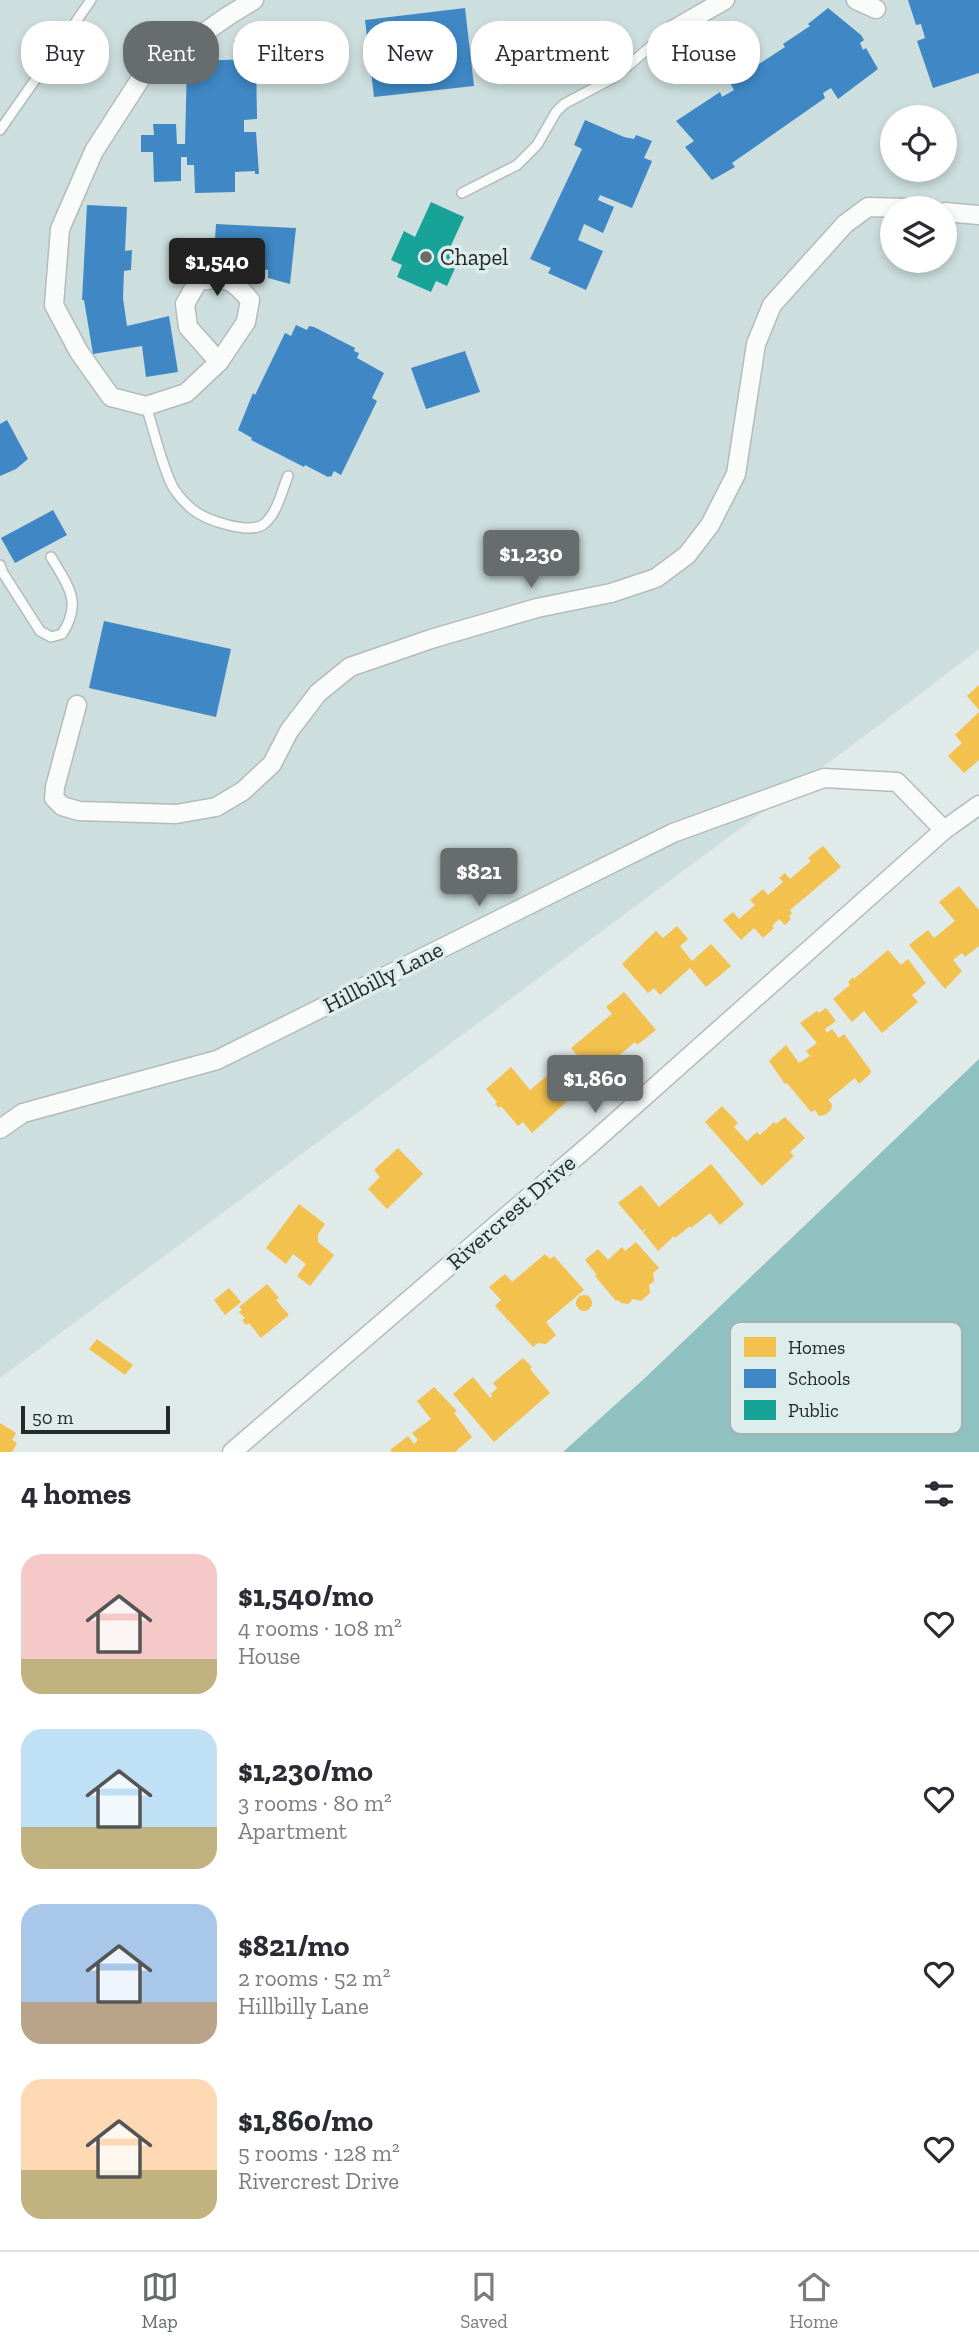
<!DOCTYPE html>
<html lang="en">
<head>
<meta charset="utf-8">
<style>
	body { margin:0; font-family:"Zilla Slab",serif; background:#f2f2f3; color:#2b2b33; height:100vh; display:flex; flex-direction:column; font-size:26px; white-space:nowrap }
	* { box-sizing:border-box; margin:0 }
	p { font-size:23px; color:#7c7c81 }
	.icon { flex:none; width:38px; height:38px; fill:none; stroke:currentColor; stroke-width:2; stroke-linecap:round; stroke-linejoin:round }
	.map { position:relative; height:1452px; overflow:hidden }
	.drawer { display:flex; flex-direction:column; background:#fff; flex:1 }
	.drawer>* { flex:none }
	.banner { position:absolute; left:21px; top:21px; width:938px; height:63px; display:flex; gap:14px }
	.buttons { position:absolute; left:880px; top:105px; display:grid; gap:14px }
	.buttons a { display:grid; place-items:center; width:77px; height:77px; border-radius:50%; background:#fff; box-shadow:0 4px 10px #0003; font-size:35px }
	.scale { position:absolute; left:21px; bottom:18px; width:149px; box-sizing:border-box; padding-left:7px; border:4px solid #242a29; border-top:0; font-size:19px; line-height:24px; white-space:nowrap; color:#242a29; -webkit-text-stroke:5px #ddedec; paint-order:stroke }
	.price { position:absolute; translate:-50% -60px; padding:0 16px; border-radius:7px; background:#666d6c; color:#fff; font-size:23px; line-height:46px; filter:drop-shadow(0 2px 4px #0008) }
	.price::after { content:''; position:absolute; left:50%; top:42px; width:21px; height:16px; margin-left:-10px; background:inherit; clip-path:polygon(0 0,100% 0,50% 100%) }
	.price.current { background:#222; color:#fff }
	ul { padding:0; list-style:none }
	li { display:flex; align-items:center; gap:21px; height:175px; padding:0 21px }
	li span { display:grid; place-items:center; flex:none; width:196px; height:140px; border-radius:21px; color:#555 }
	li>.icon { margin-inline-start:auto }
	span .icon { width:84px; height:84px; fill:#fffc; stroke-width:1 }
	li b { font-size:30px }
	h2 { display:flex; justify-content:space-between; align-items:center; height:84px; padding:0 21px; font-size:30px }
	.pill { padding:0 24px; border-radius:28px; background:#fff; box-shadow:0 4px 10px #0003; font-size:24px; line-height:63px }
	.pill.current { background:#666d6c; color:#fff }
	.dock { display:flex; justify-content:space-around; align-items:center; height:98px; border-top:2px solid #e1e1e2; background:#fff; font-size:19px; color:#7c7c81 }
	.dock a { display:grid; justify-items:center; gap:4px }
	.dock .current { color:#666d6c }
	.map>svg:first-child { display:block }
	.built { fill:#ccdedd; fill-rule:evenodd }
	.water { fill:#8ec1bf }
	.homes { fill:#f2c14e }
	.schools { fill:#3f88c5 }
	.public { fill:#17a398 }
	.lines { fill:none; stroke-linecap:round; stroke-linejoin:round }
	.lane-casing { stroke:#b5bbba; stroke-width:12 }
	.street-casing { stroke:#b5bbba; stroke-width:21 }
	.lane { stroke:#fafcfc; stroke-width:9 }
	.street { stroke:#fafcfc; stroke-width:18 }
	.poi-dot { fill:#666d6c; stroke:#ddedec; stroke-width:2.5 }
	.labels { text-anchor:middle; dominant-baseline:central; stroke-width:7; stroke-linejoin:round; paint-order:stroke }
	.poi-label { font-size:23px; fill:#242a29; stroke:#ddedec; text-anchor:start }
	.street-label { font-size:23px; fill:#242a29; stroke:#ddedec }
	.key { fill:#ddedec; stroke:#a6b2b2; stroke-width:2 }
	.key-label { font-size:19px; fill:#242a29 }
</style>
</head>
<body>
<div class="map">
<svg width="979" height="1452" viewBox="0 0 979 1452">
	<rect width="100%" height="100%" fill="#e0eae8"/>
	<path class="built" d="M 0,0 L 979,0 L 979,649 L 874,729 L 0,1378 ZM 892,117 L 945,117 L 945,170 L 892,170 ZM 892,208 L 945,208 L 945,261 L 892,261 Z"/>
	<polygon class="water" points="979,1059 979,1452 563,1452 646,1377"/>
	<g class="homes">
		<polygon points="979,685 979,710 967,696"/>
		<polygon points="979,712 979,760 964,773 948,756 962,743 955,735"/>
		<polygon points="823,846 841,867 790,910 792,913 789,916 791,919 785,925 779,919 772,926 774,928 763,938 754,928 741,940 723,920 733,912 739,919 755,905 750,900 763,889 768,895 783,882 779,878 785,873 790,879 811,861 808,858"/>
		<polygon points="959,886 979,910 979,946 965,957 962,953 953,960 962,971 945,989 909,945 928,930 934,938 955,921 939,902"/>
		<polygon points="677,926 688,939 680,946 692,961 711,944 731,966 706,987 690,968 660,995 654,988 648,993 622,964 656,931 663,938"/>
		<polygon points="888,950 901,965 908,959 926,983 912,995 918,1002 882,1033 864,1011 852,1022 833,999 850,985 848,982 853,977 854,979"/>
		<polygon points="624,992 656,1030 637,1045 635,1042 595,1076 571,1048 612,1014 606,1007"/>
		<polygon points="826,1008 836,1021 825,1029 827,1033 832,1029 839,1038 844,1034 871,1071 870,1074 859,1084 855,1078 828,1100 832,1104 831,1110 825,1115 819,1116 815,1110 811,1112 787,1083 785,1084 769,1061 786,1045 799,1063 810,1056 806,1051 817,1043 800,1023 817,1011 819,1013"/>
		<polygon points="561,1064 582,1088 532,1133 523,1122 518,1126 501,1106 499,1108 495,1104 497,1102 486,1089 511,1067 530,1090"/>
		<polygon points="722,1106 738,1123 734,1127 747,1141 757,1132 760,1135 774,1122 776,1124 785,1117 805,1138 790,1152 794,1156 762,1186 705,1122"/>
		<polygon points="398,1148 423,1174 387,1209 368,1189 380,1177 374,1170"/>
		<polygon points="711,1164 744,1204 720,1225 710,1213 691,1228 690,1226 675,1238 674,1236 658,1251 643,1232 648,1228 642,1231 618,1203 641,1185 659,1207"/>
		<polygon points="299,1204 325,1224 318,1234 318,1242 334,1255 310,1286 297,1276 306,1264 293,1254 286,1264 266,1248"/>
		<polygon points="636,1242 659,1268 653,1273 654,1281 649,1285 650,1293 641,1301 633,1299 628,1304 621,1303 618,1300 616,1301 595,1276 597,1275 585,1260 598,1249 608,1260 622,1247 625,1251"/>
		<polygon points="545,1254 550,1259 554,1256 584,1290 546,1322 556,1335 546,1344 538,1343 533,1347 495,1306 501,1300 489,1287 505,1274 512,1282"/>
		<polygon points="267,1284 279,1298 276,1300 289,1315 261,1338 249,1323 246,1325 242,1320 245,1318 239,1312 242,1310 239,1307"/>
		<polygon points="229,1288 241,1302 225,1315 214,1300"/>
		<circle cx="584" cy="1303" r="8"/>
		<polygon points="97,1339 133,1365 125,1375 89,1349"/>
		<polygon points="523,1358 532,1367 530,1369 550,1393 494,1442 453,1394 473,1377 490,1398 492,1396 491,1394 497,1388 493,1383"/>
		<polygon points="434,1387 457,1411 454,1413 472,1437 455,1452 392,1452 390,1450 408,1436 414,1444 418,1440 412,1433 431,1419 417,1401"/>
		<polygon points="0,1423 16,1433 12,1440 17,1443 12,1452 0,1452"/>
	</g>
	<g class="schools">
		<polygon points="908,0 979,0 979,73 933,88 917,41 925,38 921,24 916,25"/>
		<polygon points="465,8 474,86 374,97 365,20"/>
		<polygon points="828,8 861,35 864,40 860,43 863,50 866,48 878,69 838,99 831,88 823,93 825,98 732,163 735,167 712,180 685,147 694,141 676,121 720,92 722,97 734,90 730,83 785,47 783,44 810,26 808,24"/>
		<rect x="234" y="40" width="26" height="12"/>
		<polygon points="256,59 257,119 244,120 244,132 256,132 259,174 255,174 255,171 235,172 235,192 195,193 194,165 187,165 187,157 181,157 181,181 154,182 153,152 141,152 141,135 154,135 153,124 176,124 177,144 185,144 187,61"/>
		<polygon points="585,120 624,137 634,139 636,135 652,141 644,158 652,161 632,208 600,195 598,200 614,207 603,233 584,224 578,240 603,251 586,290 548,273 551,268 530,259 582,149 574,145"/>
		<polygon points="87,205 127,207 125,251 132,250 131,270 124,271 123,298 127,326 169,316 178,372 146,377 142,346 93,354 84,300 82,300"/>
		<polygon points="216,224 296,228 290,284 268,278 268,270 227,265 227,255 214,254"/>
		<polygon points="296,325 307,330 309,326 314,327 355,348 354,351 359,353 357,358 384,373 372,398 377,401 341,475 334,471 331,477 329,476 328,477 305,465 304,467 251,440 252,438 238,430 253,393 255,395 285,333 291,336"/>
		<polygon points="465,351 480,392 426,409 411,368"/>
		<polygon points="7,420 28,459 16,469 0,476 0,424"/>
		<polygon points="53,510 67,535 15,563 1,538"/>
		<polygon points="104,621 231,649 216,717 89,688"/>
	</g>
	<polygon class="public" points="431,202 464,217 448,252 460,257 447,286 436,281 431,292 397,277 402,265 391,260 404,231 415,237"/>
	<g class="lines">
		<g class="lane-casing">
			<g id="lane">
				<polyline points="0,130 91,0"/>
				<polyline points="462,193 517,165 537,145 556,112 564,104 615,77 664,35"/>
				<path d="M 146,406 C 154,430 162,468 174,489 C 178,495 186,504 192,509 C 205,520 249,535 264,524 C 277,514 282,490 288,476"/>
				<path d="M 0,565 L 3,573 L 40,631 L 51,637 L 62,634 C 83,602 68,586 51,557"/>
			</g>
		</g>
		<g class="street-casing">
			<g id="street">
				<polyline points="856,0 876,9"/>
				<polyline points="664,35 725,0"/>
				<polyline points="945,212 979,215"/>
				<path d="M 219,362 L 188,327 L 185,304 L 198,281 C 227,277 231,278 250,300 L 246,322 L 219,362 L 186,393 L 146,406 L 111,397 L 79,352 L 54,305 L 60,229 L 94,151 L 143,75 L 228,16 L 254,0"/>
				<polyline points="77,705 55,787 54,798 62,806 79,811 176,814 216,807 243,791 272,764 289,731 318,693 350,667 431,639 537,608 611,593 656,578 687,555 710,525 736,474 756,344 772,305 845,224 868,207 904,208"/>
				<polyline points="0,1129 23,1113 217,1060 673,833 824,778 897,782 944,830"/>
				<polyline points="232,1452 592,1143 944,830 979,805"/>
			</g>
		</g>
		<use href="#lane" class="lane"/>
		<use href="#street" class="street"/>
	</g>
	<circle class="poi-dot" cx="426" cy="257" r="7"/>
	<g class="labels">
		<g class="poi-label">
			<text x="440" y="257">Chapel</text>
		</g>
		<g class="street-label">
			<text transform="translate(383 977) rotate(-27)">Hillbilly Lane</text>
			<text transform="translate(511 1212) rotate(-41)">Rivercrest Drive</text>
		</g>
	</g>
	<rect x="730" y="1322" width="232" height="112" rx="10" class="key"/>
	<rect x="744" y="1337" width="32" height="20" fill="#f2c14e"/>
	<rect x="744" y="1369" width="32" height="19" fill="#3f88c5"/>
	<rect x="744" y="1400" width="32" height="20" fill="#17a398"/>
	<g class="key-label">
		<text x="788" y="1354">Homes</text>
		<text x="788" y="1385">Schools</text>
		<text x="788" y="1417">Public</text>
	</g>
</svg>
<div class="buttons">
<a><svg class="icon" aria-label="locate" viewBox="0 0 24 24"><circle cx="12" cy="12" r="6"/><path d="M12 2v4M12 18v4M2 12h4M18 12h4"/></svg></a>
<a><svg class="icon" aria-label="layers" viewBox="0 0 24 24"><path d="M12 4l9 5-9 5-9-5zM3 14l9 5 9-5"/></svg></a>
</div>
<div class="scale">50 m</div>
<b class="price current" style="left:217px;top:298px">$1,540</b>
<b class="price" style="left:531px;top:590px">$1,230</b>
<b class="price" style="left:479px;top:908px">$821</b>
<b class="price" style="left:595px;top:1115px">$1,860</b>
<div class="banner">
<a class="pill">Buy</a>
<a class="pill current">Rent</a>
<a class="pill">Filters</a>
<a class="pill">New</a>
<a class="pill">Apartment</a>
<a class="pill">House</a>
</div>
</div>
<section class="drawer">
<h2>4 homes<svg class="icon" aria-label="filters" viewBox="0 0 24 24"><path d="M4 7h16M4 17h16"/><circle cx="9" cy="7" r="2"/><circle cx="15" cy="17" r="2"/></svg></h2>
<ul>
<li><span style="background:linear-gradient(#f6c9c9 75%,#c2b280 0)"><svg class="icon" aria-label="home" viewBox="0 0 24 24"><path d="M3 11l9-7 9 7M6 9v11h12V9"/></svg></span><div><b>$1,540/mo</b><p>4 rooms · 108 m²</p><p>House</p></div><svg class="icon" aria-label="heart" viewBox="0 0 24 24"><path d="M12 20l-8-8c-3-5 5-10 8-4 3-6 11-1 8 4z"/></svg></li>
<li><span style="background:linear-gradient(#bfe0f5 70%,#c2b280 0)"><svg class="icon" aria-label="home" viewBox="0 0 24 24"><path d="M3 11l9-7 9 7M6 9v11h12V9"/></svg></span><div><b>$1,230/mo</b><p>3 rooms · 80 m²</p><p>Apartment</p></div><svg class="icon" aria-label="heart" viewBox="0 0 24 24"><path d="M12 20l-8-8c-3-5 5-10 8-4 3-6 11-1 8 4z"/></svg></li>
<li><span style="background:linear-gradient(#a9c7e8 70%,#b9a48a 0)"><svg class="icon" aria-label="home" viewBox="0 0 24 24"><path d="M3 11l9-7 9 7M6 9v11h12V9"/></svg></span><div><b>$821/mo</b><p>2 rooms · 52 m²</p><p>Hillbilly Lane</p></div><svg class="icon" aria-label="heart" viewBox="0 0 24 24"><path d="M12 20l-8-8c-3-5 5-10 8-4 3-6 11-1 8 4z"/></svg></li>
<li><span style="background:linear-gradient(#ffd9b3 65%,#c2b280 0)"><svg class="icon" aria-label="home" viewBox="0 0 24 24"><path d="M3 11l9-7 9 7M6 9v11h12V9"/></svg></span><div><b>$1,860/mo</b><p>5 rooms · 128 m²</p><p>Rivercrest Drive</p></div><svg class="icon" aria-label="heart" viewBox="0 0 24 24"><path d="M12 20l-8-8c-3-5 5-10 8-4 3-6 11-1 8 4z"/></svg></li>
</ul>
</section>
<nav class="dock">
<a class="current"><svg class="icon" aria-label="map" viewBox="0 0 24 24"><path d="M3 6l6-2 6 2 6-2v14l-6 2-6-2-6 2zM9 4v14M15 6v14"/></svg>Map</a>
<a><svg class="icon" aria-label="saved" viewBox="0 0 24 24"><path d="M7 4h10v16l-5-4-5 4z"/></svg>Saved</a>
<a><svg class="icon" aria-label="home" viewBox="0 0 24 24"><path d="M3 11l9-7 9 7M6 9v11h12V9"/></svg>Home</a>
</nav>
</body>
</html>
